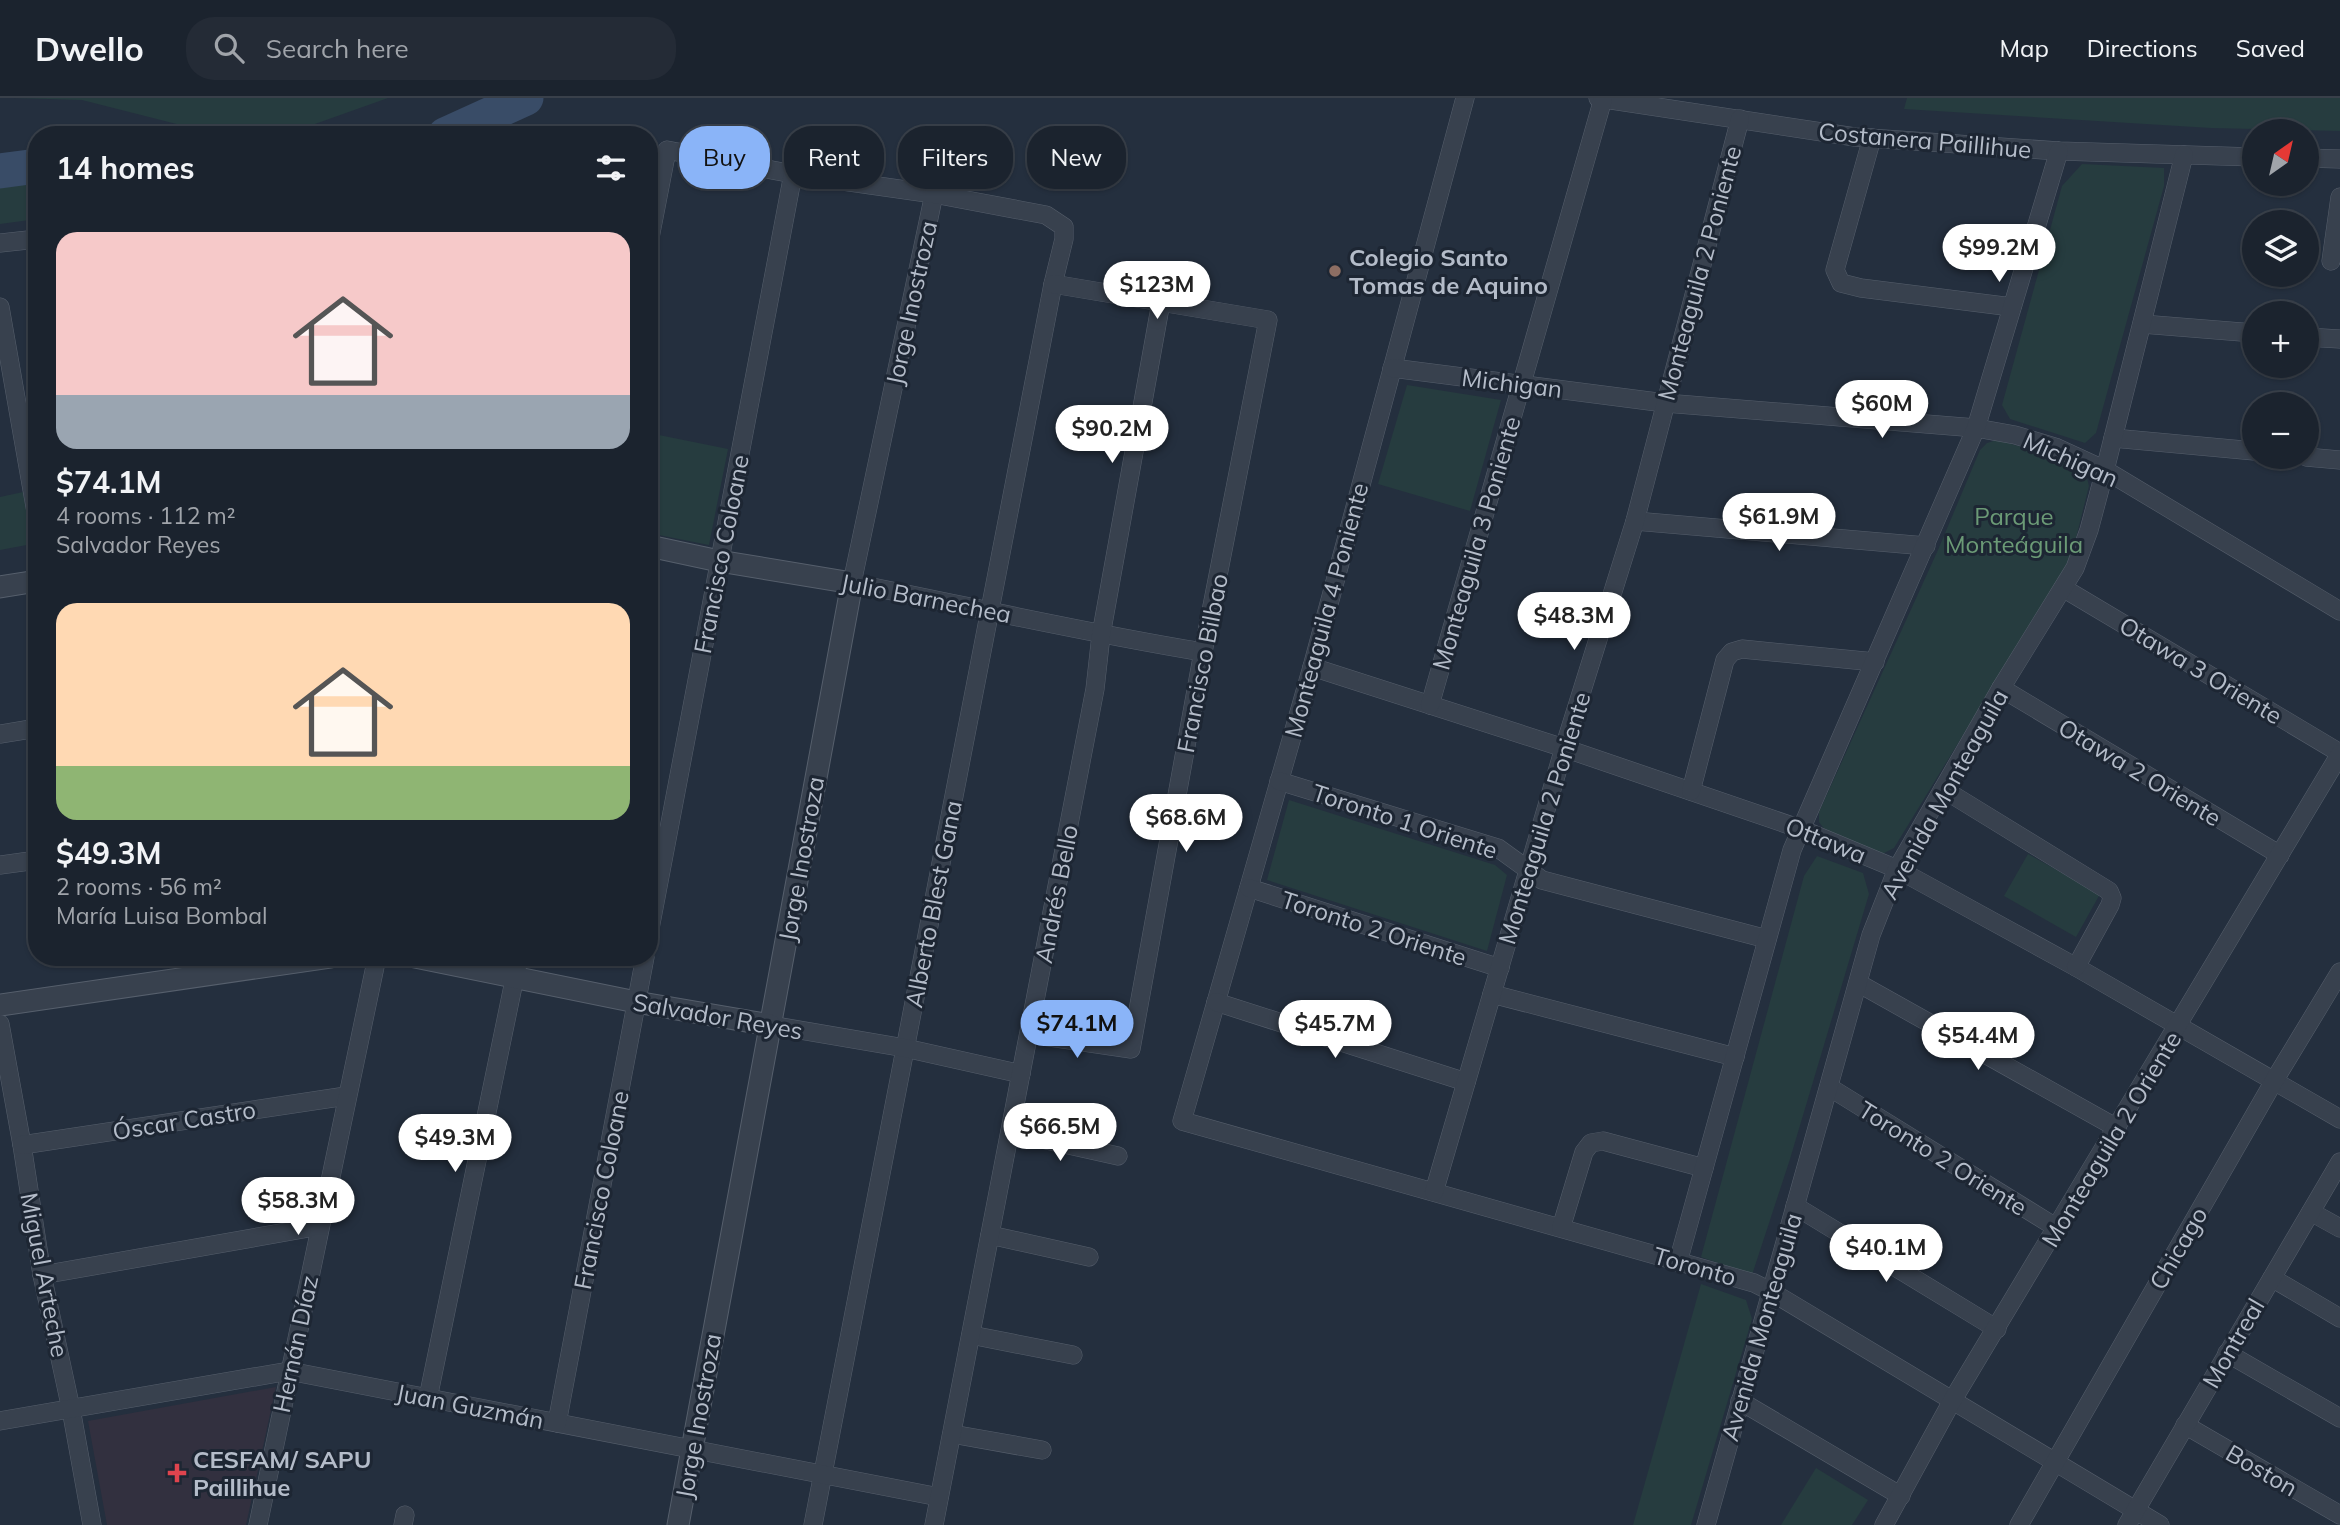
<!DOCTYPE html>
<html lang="en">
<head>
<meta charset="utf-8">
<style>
	body { margin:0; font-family:Mulish,sans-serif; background:#242b36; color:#f1f3f6; height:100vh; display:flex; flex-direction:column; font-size:26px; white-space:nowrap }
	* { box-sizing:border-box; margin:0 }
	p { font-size:23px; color:#a0a4aa }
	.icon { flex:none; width:38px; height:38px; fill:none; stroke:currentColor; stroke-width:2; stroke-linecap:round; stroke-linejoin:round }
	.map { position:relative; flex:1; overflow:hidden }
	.panel { position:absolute; left:28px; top:28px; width:630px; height:840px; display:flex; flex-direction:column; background:#1b232e; border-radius:28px; box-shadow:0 2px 5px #0004,0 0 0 2px #39404a }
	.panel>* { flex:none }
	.hud { position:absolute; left:679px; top:28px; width:665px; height:63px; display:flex; gap:14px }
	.needle { width:46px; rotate:34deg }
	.fabs { position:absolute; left:2242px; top:21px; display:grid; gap:14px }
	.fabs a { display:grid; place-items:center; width:77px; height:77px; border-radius:50%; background:#1b232e; box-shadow:0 2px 5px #0004,0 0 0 2px #39404a; font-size:35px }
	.price { position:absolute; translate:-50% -60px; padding:0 16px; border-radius:24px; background:#fff; color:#222; font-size:23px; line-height:46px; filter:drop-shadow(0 2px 4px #0008) }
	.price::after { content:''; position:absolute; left:50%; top:42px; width:21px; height:16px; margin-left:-10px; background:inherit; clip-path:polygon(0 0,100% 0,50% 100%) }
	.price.selected { background:#8ab4f8; color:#111 }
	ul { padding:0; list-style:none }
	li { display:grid; align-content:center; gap:14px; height:371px; padding:0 28px }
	li span { display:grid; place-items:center; height:217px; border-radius:21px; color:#555 }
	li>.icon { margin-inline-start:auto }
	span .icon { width:126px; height:126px; fill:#fffc; stroke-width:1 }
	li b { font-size:30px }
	h2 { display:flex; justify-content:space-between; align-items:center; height:84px; padding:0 28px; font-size:30px }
	.chip { padding:0 24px; border-radius:28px; background:#1b232e; box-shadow:0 2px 5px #0004,0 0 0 2px #39404a; font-size:24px; line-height:63px }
	.chip.selected { background:#8ab4f8; color:#111 }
	header { display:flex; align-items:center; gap:42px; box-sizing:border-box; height:98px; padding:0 35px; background:#1b232e; border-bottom:2px solid #39404a }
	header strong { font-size:33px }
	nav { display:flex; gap:38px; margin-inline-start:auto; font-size:24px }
	.search { width:490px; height:63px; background:#242b36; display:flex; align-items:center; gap:18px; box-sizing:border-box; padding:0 24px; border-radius:28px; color:#a0a4aa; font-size:26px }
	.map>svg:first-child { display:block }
	.medical { fill:#32303f }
	.green { fill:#263c3f }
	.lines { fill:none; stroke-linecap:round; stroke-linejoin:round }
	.river { stroke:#394c67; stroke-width:35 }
	.minor-casing { stroke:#565f6c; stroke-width:19 }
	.tertiary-casing { stroke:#565f6c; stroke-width:23 }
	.minor { stroke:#38414e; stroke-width:18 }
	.tertiary { stroke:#38414e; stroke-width:21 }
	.education-dot { fill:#8d6e63; stroke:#1d2633; stroke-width:2.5 }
	.health-dot { fill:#e0444e; stroke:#1d2633; stroke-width:2.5 }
	.labels { text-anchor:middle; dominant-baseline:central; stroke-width:6; stroke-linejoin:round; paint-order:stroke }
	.street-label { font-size:24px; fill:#b4bcc9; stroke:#1d2633 }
	.poi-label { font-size:24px; font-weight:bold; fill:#b4bcc9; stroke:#1d2633; text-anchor:start }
	.park-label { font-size:24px; fill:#6b9a76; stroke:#1d2633 }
</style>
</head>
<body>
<header>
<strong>Dwello</strong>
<div class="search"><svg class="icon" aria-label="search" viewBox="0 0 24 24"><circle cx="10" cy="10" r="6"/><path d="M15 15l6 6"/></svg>Search here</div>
<nav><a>Map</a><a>Directions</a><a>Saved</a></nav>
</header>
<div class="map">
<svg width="2340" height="1427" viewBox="0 0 2340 1427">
	<rect width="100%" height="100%" fill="#242f3e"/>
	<polygon class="medical" points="276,1289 246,1427 107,1427 88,1323"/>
	<g class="green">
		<polygon points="13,0 388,0 284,37 220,37 82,2"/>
		<polygon points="1907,0 2340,0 2340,33 2211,30 1904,11"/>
		<polygon points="2082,66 2164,70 2164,88 2096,335 2085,345 2010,321 2002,307 2062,88"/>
		<polygon points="37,85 37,121 0,126 0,86"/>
		<polygon points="1407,287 1501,302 1470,413 1378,386"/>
		<polygon points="649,335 728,351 709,447 649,435"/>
		<polygon points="1997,342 2054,358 2087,380 2089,388 2074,448 2065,470 1894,750 1882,756 1825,732 1819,724 1819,714 1938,452 1980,352 1987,345"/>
		<polygon points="23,394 32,446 0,452 0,399"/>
		<polygon points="1289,702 1495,767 1507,777 1487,853 1267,782"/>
		<polygon points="2028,756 2100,796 2076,839 2004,798"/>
		<polygon points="1817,758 1863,775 1869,796 1790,1061 1752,1177 1701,1159 1804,778"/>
		<polygon points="1701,1186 1746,1202 1752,1221 1691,1427 1633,1427"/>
		<polygon points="1816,1370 1868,1402 1852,1427 1781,1427"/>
	</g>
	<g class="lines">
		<g class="river">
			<polyline points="445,37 526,0"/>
			<polyline points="0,73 37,68"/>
		</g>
		<g class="minor-casing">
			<g id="minor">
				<polyline points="1465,0 1312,569 1182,1023 1754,1185 1770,1193 2160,1427"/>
				<polyline points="1598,0 1855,39 2059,53 2254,59"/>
				<polyline points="1872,40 1835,172 1841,185 1861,190 2012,209"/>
				<polyline points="2306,60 2340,61"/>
				<path d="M 934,96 L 852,485 C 969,508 1086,535 1203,554"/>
				<polyline points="0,145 37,141"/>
				<polyline points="649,145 667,52 793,76 934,96 1046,117 1064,129 1064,141 1053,186 813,1427"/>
				<polyline points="2331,163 2340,99"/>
				<polyline points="0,209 37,420"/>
				<polyline points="2142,226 2254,235"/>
				<polyline points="2306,239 2340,241"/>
				<polyline points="1392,270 1665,305 1976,330 2015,337 2055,349 2105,372 2340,513"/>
				<polyline points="2113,340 2254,353"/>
				<polyline points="2306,359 2340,362"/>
				<polyline points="1635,423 1926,448"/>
				<polyline points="2063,490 2340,655"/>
				<polyline points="1312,569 1564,650 1801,731 1897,771 2076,869 2340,1021"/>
				<polyline points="2001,590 2280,757"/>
				<polyline points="1430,607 1603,1"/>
				<polyline points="0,636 37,630"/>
				<polyline points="1279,683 1498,750 1542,782 1767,841"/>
				<polyline points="1943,691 2109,793 2112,800 2110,807 2076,869"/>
				<polyline points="1691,693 1725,562 1732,554 1742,551 1875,564"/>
				<polyline points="0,767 37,762"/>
				<polyline points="1249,790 1500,870"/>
				<polyline points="649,836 793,76"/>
				<polyline points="1858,885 2117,1030"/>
				<polyline points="1492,896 1735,959"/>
				<polyline points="1216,904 1466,984"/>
				<polyline points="0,926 22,1047 42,1177 71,1311 92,1427"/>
				<polyline points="770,927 905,950 1021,976"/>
				<polyline points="1029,936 1131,951 1203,554 1268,222 1053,186"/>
				<polyline points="1829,989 2057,1130"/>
				<polyline points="1010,1034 1118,1058"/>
				<polyline points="22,1047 346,998"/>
				<polyline points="1434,1094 1564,650 1635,423 1740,21"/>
				<polyline points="1795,1108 1997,1231"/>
				<polyline points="2311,1114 2340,1130"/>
				<polyline points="1561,1130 1584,1054 1591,1045 1603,1043 1704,1070"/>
				<polyline points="990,1137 1089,1159"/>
				<polyline points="1678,1164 1792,752 1976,330 2059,53"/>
				<polyline points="42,1177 320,1128"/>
				<polyline points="2272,1180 2340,1220"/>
				<polyline points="971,1237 1073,1257"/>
				<polyline points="2227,1255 2340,1320"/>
				<polyline points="428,1300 519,859"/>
				<polyline points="1740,1303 1901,1398"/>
				<polyline points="0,1323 289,1273 939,1399"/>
				<polyline points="557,1325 645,859"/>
				<polyline points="2185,1327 2340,1417"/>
				<polyline points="952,1336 1042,1352"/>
				<polyline points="258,1427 377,859"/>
				<polyline points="403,1427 405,1417"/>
				<polyline points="934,1427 1095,591 1101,537 1161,204"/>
				<polyline points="1706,1427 1871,837 1897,771 2001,590 2075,470 2089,432 2105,372 2184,57"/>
				<polyline points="1884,1427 1952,1303 2340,656"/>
				<polyline points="2019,1427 2274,983 2340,874"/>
				<polyline points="2127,1427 2340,1064"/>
			</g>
		</g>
		<g class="tertiary-casing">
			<g id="tertiary">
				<polyline points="649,448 719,463 852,485 678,1427"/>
				<polyline points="0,489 37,483"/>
				<polyline points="415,859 636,904 770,927"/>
				<polyline points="0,907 330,859"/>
			</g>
		</g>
		<use href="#minor" class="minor"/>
		<use href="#tertiary" class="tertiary"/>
	</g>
	<circle class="education-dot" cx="1335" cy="173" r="7"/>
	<path class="health-dot" d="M173.5 1364.5h7v7h7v7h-7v7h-7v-7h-7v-7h7z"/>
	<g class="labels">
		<g class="street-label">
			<text transform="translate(1925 42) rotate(5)">Costanera Paillihue</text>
			<text transform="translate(1699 175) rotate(-75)">Monteaguila 2 Poniente</text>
			<text transform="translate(911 205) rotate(-78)">Jorge Inostroza</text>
			<text transform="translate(1512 285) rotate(7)">Michigan</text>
			<text transform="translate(2071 361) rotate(24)">Michigan</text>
			<text transform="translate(1476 445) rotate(-74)">Monteaguila 3 Poniente</text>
			<text transform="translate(721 456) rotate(-79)">Francisco Coloane</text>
			<text transform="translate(926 500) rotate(11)">Julio Barnechea</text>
			<text transform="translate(1326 512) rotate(-75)">Monteaguila 4 Poniente</text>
			<text transform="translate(1202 565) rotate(-79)">Francisco Bilbao</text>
			<text transform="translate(2201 572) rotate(31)">Otawa 3 Oriente</text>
			<text transform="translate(2140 674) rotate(31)">Otawa 2 Oriente</text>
			<text transform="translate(1944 696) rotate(-61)">Avenida Monteaguila</text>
			<text transform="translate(1544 720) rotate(-73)">Monteaguila 2 Poniente</text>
			<text transform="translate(1405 723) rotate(18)">Toronto 1 Oriente</text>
			<text transform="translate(1826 742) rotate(22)">Ottawa</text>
			<text transform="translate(801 761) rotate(-80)">Jorge Inostroza</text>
			<text transform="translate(1056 796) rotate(-79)">Andrés Bello</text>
			<text transform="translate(933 806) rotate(-79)">Alberto Blest Gana</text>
			<text transform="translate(1374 830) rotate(18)">Toronto 2 Oriente</text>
			<text transform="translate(718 918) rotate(10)">Salvador Reyes</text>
			<text transform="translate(184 1022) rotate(-9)">Óscar Castro</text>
			<text transform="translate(2111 1041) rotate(-59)">Monteaguila 2 Oriente</text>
			<text transform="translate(1943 1060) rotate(32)">Toronto 2 Oriente</text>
			<text transform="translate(601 1092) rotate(-79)">Francisco Coloane</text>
			<text transform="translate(2178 1150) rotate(-60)">Chicago</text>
			<text transform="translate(1695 1168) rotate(16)">Toronto</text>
			<text transform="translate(45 1177) rotate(79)">Miguel Arteche</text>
			<text transform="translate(1761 1229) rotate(-74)">Avenida Monteaguila</text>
			<text transform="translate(2233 1245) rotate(-60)">Montreal</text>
			<text transform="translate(295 1246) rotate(-78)">Hernán Díaz</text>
			<text transform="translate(470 1308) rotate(11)">Juan Guzmán</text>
			<text transform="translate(698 1318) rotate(-80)">Jorge Inostroza</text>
			<text transform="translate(2262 1372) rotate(30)">Boston</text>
		</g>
		<g class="poi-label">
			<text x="1349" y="159">Colegio Santo<tspan x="1349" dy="28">Tomas de Aquino</tspan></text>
			<text x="193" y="1361">CESFAM/ SAPU<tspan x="193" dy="28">Paillihue</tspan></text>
		</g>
		<g class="park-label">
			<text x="2014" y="418">Parque<tspan x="2014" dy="28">Monteáguila</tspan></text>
		</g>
	</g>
</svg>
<div class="fabs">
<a><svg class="needle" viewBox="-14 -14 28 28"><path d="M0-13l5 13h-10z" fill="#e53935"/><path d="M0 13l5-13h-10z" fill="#a0a4aa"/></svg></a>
<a><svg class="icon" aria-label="layers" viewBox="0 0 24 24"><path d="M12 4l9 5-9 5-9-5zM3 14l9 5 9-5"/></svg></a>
<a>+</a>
<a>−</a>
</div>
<b class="price" style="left:1999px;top:186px">$99.2M</b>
<b class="price" style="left:1157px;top:223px">$123M</b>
<b class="price" style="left:1882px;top:342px">$60M</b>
<b class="price" style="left:1112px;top:367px">$90.2M</b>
<b class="price" style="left:1779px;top:455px">$61.9M</b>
<b class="price" style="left:1574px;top:554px">$48.3M</b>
<b class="price" style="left:1186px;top:756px">$68.6M</b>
<b class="price selected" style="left:1077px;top:962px">$74.1M</b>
<b class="price" style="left:1335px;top:962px">$45.7M</b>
<b class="price" style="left:1978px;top:974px">$54.4M</b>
<b class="price" style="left:1060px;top:1065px">$66.5M</b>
<b class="price" style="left:455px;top:1076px">$49.3M</b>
<b class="price" style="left:298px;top:1139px">$58.3M</b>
<b class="price" style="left:1886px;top:1186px">$40.1M</b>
<div class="hud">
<a class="chip selected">Buy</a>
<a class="chip">Rent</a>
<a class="chip">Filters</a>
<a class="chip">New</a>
</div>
<section class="panel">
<h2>14 homes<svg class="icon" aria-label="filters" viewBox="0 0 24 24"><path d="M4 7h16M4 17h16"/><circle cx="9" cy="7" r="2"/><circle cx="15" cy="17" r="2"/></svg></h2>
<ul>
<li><span style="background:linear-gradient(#f6c9c9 75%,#9aa5b1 0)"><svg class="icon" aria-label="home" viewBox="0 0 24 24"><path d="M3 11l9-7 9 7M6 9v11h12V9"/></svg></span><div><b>$74.1M</b><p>4 rooms · 112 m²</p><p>Salvador Reyes</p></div></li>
<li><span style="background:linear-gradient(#ffd9b3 75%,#8fb573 0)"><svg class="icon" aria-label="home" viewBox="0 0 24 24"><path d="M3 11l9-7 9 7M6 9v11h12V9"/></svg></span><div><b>$49.3M</b><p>2 rooms · 56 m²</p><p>María Luisa Bombal</p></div></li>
</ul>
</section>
</div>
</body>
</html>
